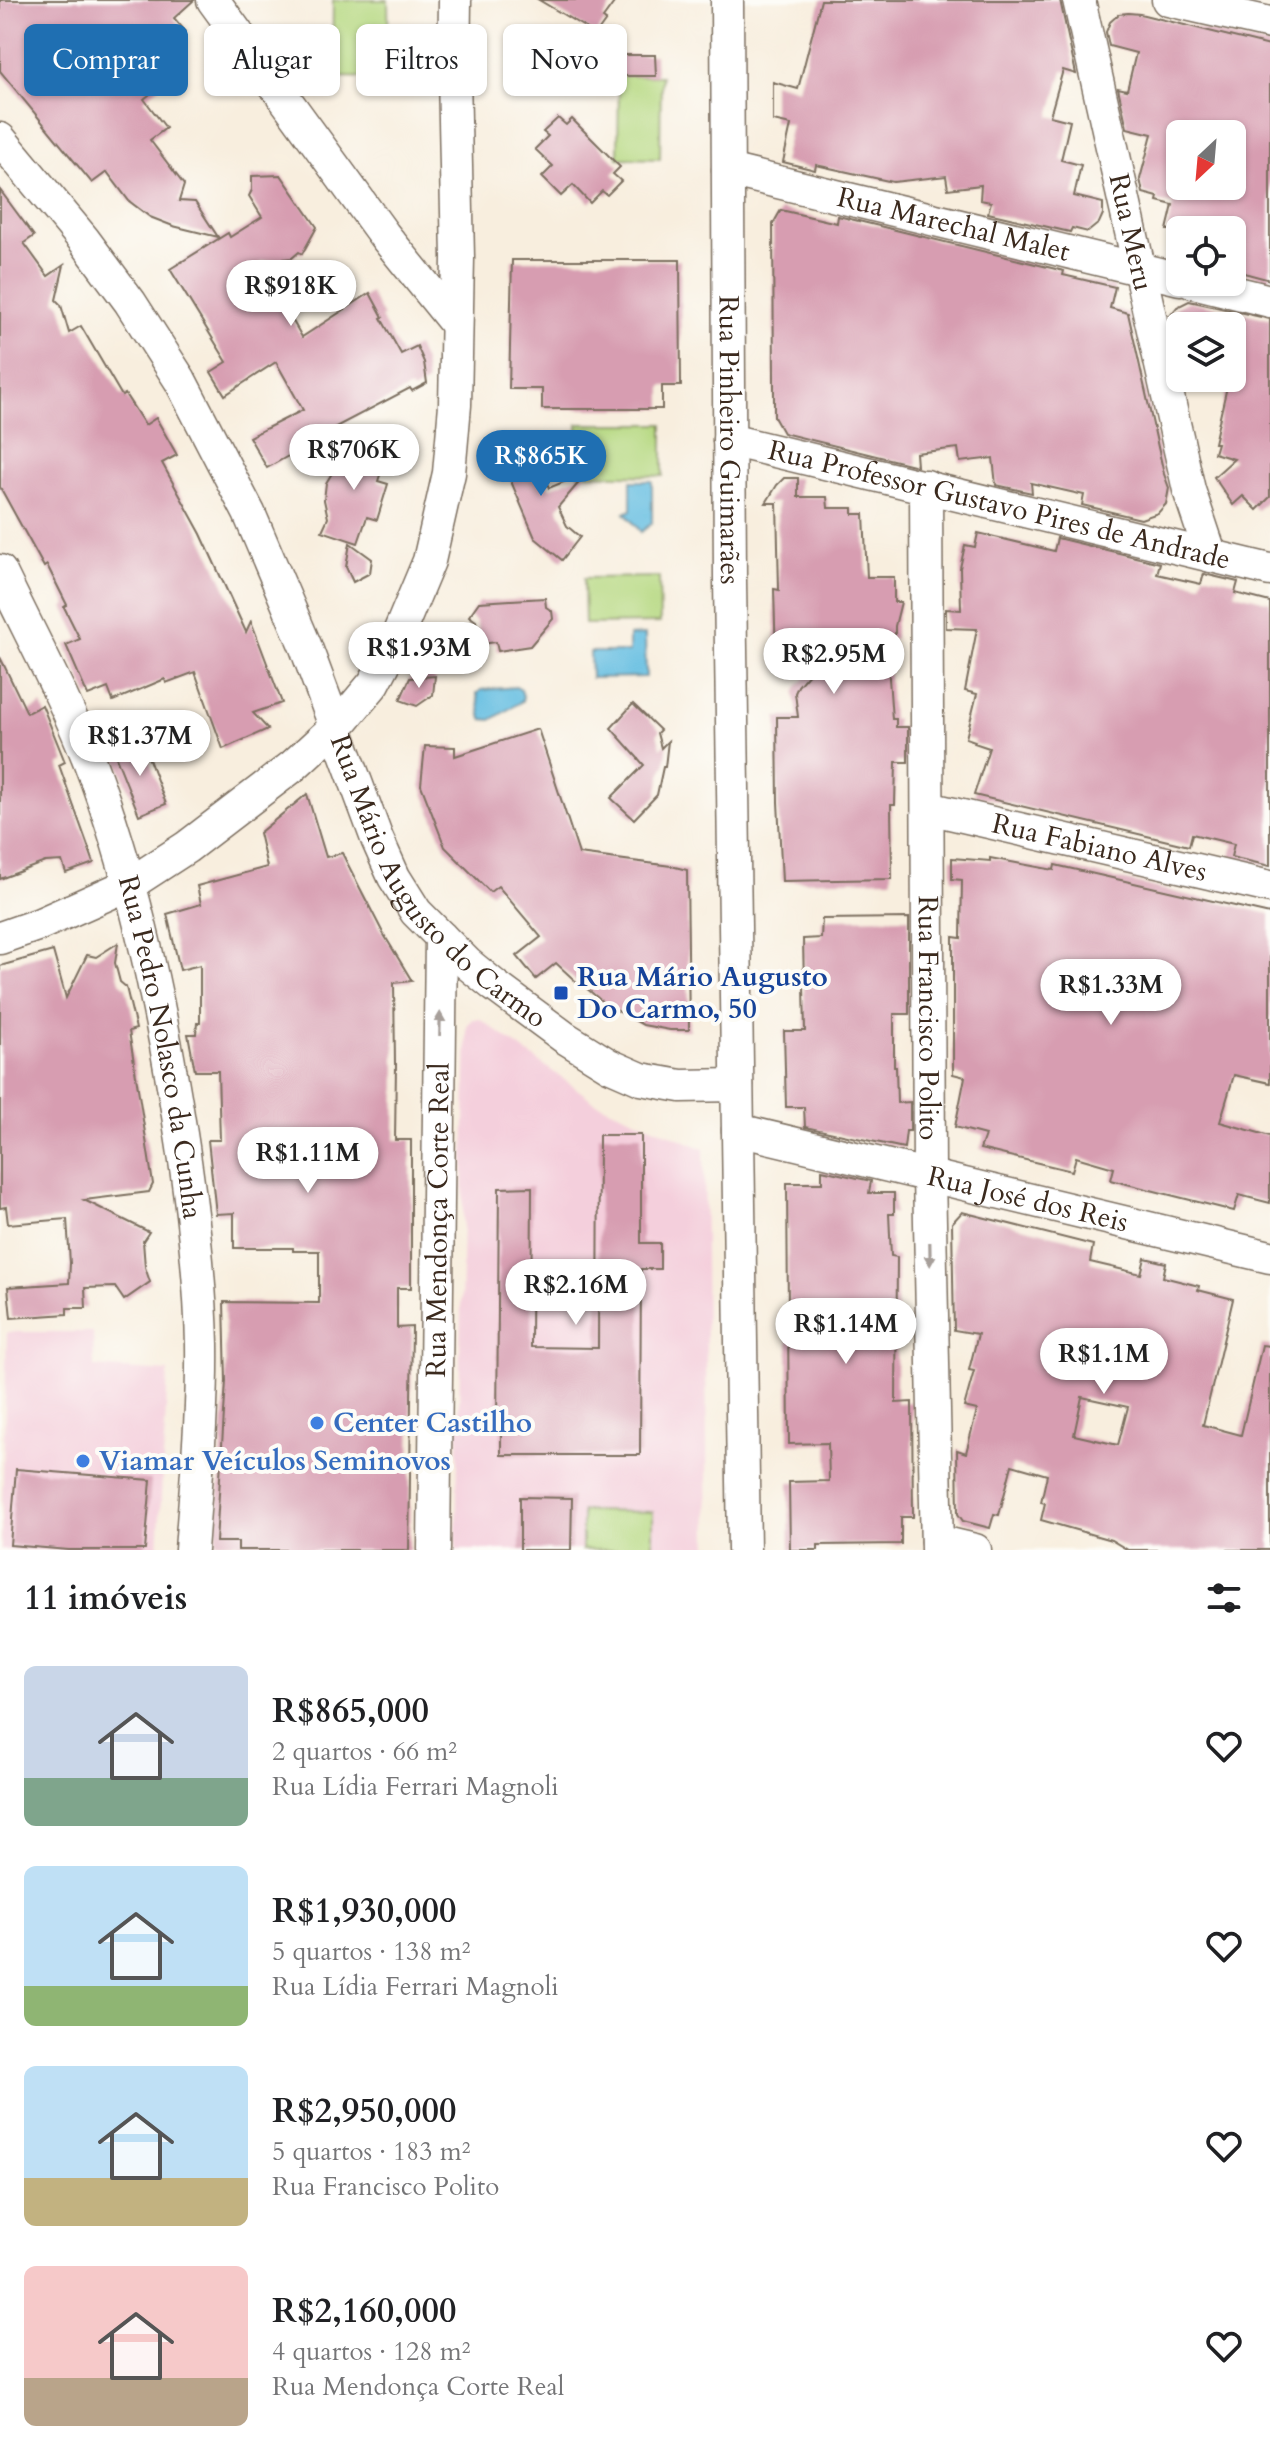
<!DOCTYPE html>
<html lang="pt">
<head>
<meta charset="utf-8">
<style>
	body { margin:0; font-family:Cardo,serif; background:#f6f6f6; color:#202124; height:100vh; display:flex; flex-direction:column; font-size:30px; white-space:nowrap }
	* { box-sizing:border-box; margin:0 }
	p { font-size:26px; color:#757577 }
	.icon { flex:none; width:44px; height:44px; fill:none; stroke:currentColor; stroke-width:2; stroke-linecap:round; stroke-linejoin:round }
	.map { position:relative; height:1550px; overflow:hidden }
	.panel { display:flex; flex-direction:column; background:#fff; flex:1 }
	.panel>* { flex:none }
	.hud { position:absolute; left:24px; top:24px; width:800px; height:72px; display:flex; gap:16px }
	.needle { width:52px; rotate:206deg }
	.tools { position:absolute; left:1166px; top:120px; display:grid; gap:16px }
	.tools a { display:grid; place-items:center; width:80px; height:80px; border-radius:12px; background:#fff; box-shadow:0 2px 6px #0004; font-size:40px }
	.price { position:absolute; translate:-50% -68px; padding:0 18px; border-radius:28px; background:#fff; color:#222; font-size:26px; line-height:52px; filter:drop-shadow(0 2px 4px #0008) }
	.price::after { content:''; position:absolute; left:50%; top:48px; width:24px; height:18px; margin-left:-12px; background:inherit; clip-path:polygon(0 0,100% 0,50% 100%) }
	.price.selected { background:#1f6fb2; color:#fff }
	ul { padding:0; list-style:none }
	li { display:flex; align-items:center; gap:24px; height:200px; padding:0 24px }
	li span { display:grid; place-items:center; flex:none; width:224px; height:160px; border-radius:12px; color:#555 }
	li>.icon { margin-inline-start:auto }
	span .icon { width:96px; height:96px; fill:#fffc; stroke-width:1 }
	li b { font-size:34px }
	h2 { display:flex; justify-content:space-between; align-items:center; height:96px; padding:0 24px; font-size:34px }
	.tag { padding:0 28px; border-radius:12px; background:#fff; box-shadow:0 2px 6px #0004; font-size:28px; line-height:72px }
	.tag.selected { background:#1f6fb2; color:#fff }
	.map>svg:first-child { display:block }
	.built { fill:#f4cfdc }
	.green { fill:#b5d880; stroke:#78814f; stroke-width:2 }
	.water { fill:#64bde1; stroke:#507480; stroke-width:2 }
	.building { fill:#d79db1; fill-rule:evenodd }
	.lines { fill:none; stroke-linecap:round; stroke-linejoin:round }
	.minor-casing { stroke:#7d6f61; stroke-width:35 }
	.minor { stroke:#fff; stroke-width:32 }
	.oneway { fill:#a79f9a }
	.transit-dot { fill:#1a4fb4; stroke:#fdfcf7; stroke-width:3 }
	.shop-dot { fill:#3f7fe0; stroke:#fdfcf7; stroke-width:3 }
	.labels { text-anchor:middle; dominant-baseline:central; stroke-width:8; stroke-linejoin:round; paint-order:stroke }
	.street-label { font-size:28px; fill:#3b2a1e; stroke:#fdfcf7 }
	.transit-label { font-size:28px; font-weight:bold; fill:#164399; stroke:#fdfcf7; text-anchor:start }
	.shop-label { font-size:28px; font-weight:bold; fill:#366cbe; stroke:#fdfcf7; text-anchor:start }
</style>
</head>
<body>
<div class="map">
<svg width="1270" height="1550" viewBox="0 0 1270 1550">
	<rect width="100%" height="100%" fill="#fdfcf7"/>
	<filter id="ink" filterUnits="userSpaceOnUse"><feTurbulence type="fractalNoise" baseFrequency=".0125" numOctaves="2"/><feDisplacementMap in="SourceGraphic" scale="16" xChannelSelector="R" yChannelSelector="G"/><feConvolveMatrix kernelMatrix="1 2 1 2 8 2 1 2 1" color-interpolation-filters="sRGB"/></filter>
	<filter id="wash" filterUnits="userSpaceOnUse"><feTurbulence type="fractalNoise" baseFrequency=".006" numOctaves="4" result="noise"/><feDisplacementMap in="SourceGraphic" scale="32" xChannelSelector="R" yChannelSelector="G"/><feGaussianBlur stdDeviation="1.8" result="paint"/><feColorMatrix in="noise" values="0 0 0 0 0 0 0 0 0 0 0 0 0 0 0 0 0 1.4 0 .05"/><feComposite in="paint" operator="in"/></filter>
	<g filter="url(#wash)">
		<rect width="100%" height="100%" fill="#f8eede"/>
		<g class="built">
			<polygon points="472,1019 480,1019 595,1102 704,1149 708,1550 456,1550 467,1026"/>
			<polygon points="7,1332 93,1332 94,1367 168,1372 158,1550 1,1550"/>
		</g>
		<g class="green">
			<polygon points="333,0 388,0 389,78 332,77"/>
			<polygon points="619,76 661,76 660,159 618,158"/>
			<polygon points="578,424 663,424 663,476 579,474"/>
			<polygon points="659,577 660,623 585,624 584,578"/>
			<polygon points="582,1511 653,1512 653,1550 582,1550"/>
		</g>
		<g class="water">
			<polygon points="631,481 652,481 652,523 641,532 625,513 631,510"/>
			<polygon points="645,635 646,677 591,678 590,652 629,652 629,636"/>
			<polygon points="516,687 521,690 523,696 522,701 491,720 482,719 477,694 481,690"/>
		</g>
		<g id="blocks">
			<g class="building">
				<polygon points="0,0 194,0 174,18 185,31 143,68 159,87 144,99 166,128 150,140 184,185 179,201 195,202 218,237 173,226 150,217 129,201 107,172 92,183 0,71"/>
				<polygon points="539,0 616,0 603,18 606,20 596,34"/>
				<polygon points="821,0 1060,0 1076,74 1063,70 1050,116 1070,121 1061,160 1081,165 1074,196 1103,203 1103,214 1099,223 1088,232 1072,228 1070,232 988,213 991,202 980,200 981,185 948,189 946,176 893,182 816,165 815,170 783,162 791,125 773,121 773,82 798,89"/>
				<path d="M 1128,13 L 1140,14 L 1270,46 L 1270,280 L 1233,270 L 1235,259 L 1232,259 L 1232,230 L 1167,230 L 1173,205 L 1157,201 L 1158,197 L 1143,193 L 1140,179 L 1152,134 L 1127,128 L 1118,88 L 1127,90 L 1136,53 L 1109,46 L 1106,32 L 1110,22 L 1119,14 ZM 1180,134 L 1232,134 L 1232,186 L 1180,186 Z"/>
				<polygon points="612,55 655,55 656,76 612,76"/>
				<polygon points="558,118 566,125 572,119 620,167 613,174 621,181 607,195 602,191 590,203 573,185 561,196 542,177 553,166 535,149 548,136 543,132"/>
				<polygon points="281,175 317,227 302,254 299,252 292,258 259,262 302,337 370,293 383,317 381,318 401,354 417,346 424,362 427,383 412,391 410,388 324,433 327,434 267,468 249,437 303,410 276,362 225,395 211,372 227,362 170,269 228,233 230,237 262,217 249,196 252,190 252,176"/>
				<polygon points="0,190 34,236 24,243 48,276 64,265 56,300 61,305 69,333 81,326 122,396 125,394 145,425 156,418 177,455 162,463 201,534 246,632 251,621 282,703 253,713 268,729 223,749 195,672 166,683 165,679 113,701 108,688 88,696 66,645 80,639 64,607 67,605 47,565 44,567 0,487"/>
				<polygon points="781,210 837,223 838,216 1064,271 1063,275 1115,287 1110,308 1128,313 1164,474 1169,488 1166,504 1158,513 1141,519 1082,505 1084,495 1031,483 1032,493 996,485 993,458 960,462 958,448 916,453 917,466 783,433 774,417 774,379 773,224"/>
				<polygon points="512,260 680,260 681,386 662,386 662,409 542,409 542,389 509,389"/>
				<polygon points="1189,301 1270,319 1270,497 1257,510 1243,496 1233,505 1214,477 1234,459 1214,453 1217,443 1214,443 1229,378 1232,378 1232,326 1172,326 1170,316 1177,307"/>
				<polygon points="511,440 542,443 540,463 549,488 588,472 558,507 567,526 580,537 562,560 535,538 510,479 512,471 507,465"/>
				<polygon points="351,442 383,452 379,465 383,466 378,481 388,484 377,520 367,517 358,543 322,531 328,518 324,500 326,483"/>
				<polygon points="784,478 798,478 798,497 827,497 828,508 853,508 853,514 864,514 867,577 894,577 894,602 901,602 895,626 895,639 886,637 892,719 896,719 896,727 908,727 908,762 896,762 895,805 891,805 892,879 782,881 778,802 777,717 798,717 795,693 798,686 823,657 776,658 774,589 779,590 777,503 766,503 777,485"/>
				<polygon points="978,533 1054,551 1057,538 1160,563 1157,574 1201,584 1204,574 1238,582 1235,593 1270,602 1270,866 1231,857 1234,844 1192,834 1189,846 974,795 989,748 974,743 975,741 966,738 977,694 965,691 977,629 946,628 946,609 961,610 960,568 965,545 975,547"/>
				<polygon points="350,543 372,559 370,573 353,582 346,567"/>
				<polygon points="545,598 546,607 552,611 553,619 530,646 498,651 496,642 481,644 476,621 469,616 479,602"/>
				<polygon points="0,657 27,713 42,705 65,762 59,765 94,863 66,873 62,861 45,862 0,879"/>
				<polygon points="435,676 433,695 417,706 400,700 410,678"/>
				<polygon points="633,704 660,730 657,733 661,748 668,741 665,767 663,767 657,795 634,819 611,798 644,765 611,728"/>
				<polygon points="538,729 579,854 671,866 687,870 689,1030 670,1030 643,1025 605,1004 585,987 583,988 556,963 536,979 517,956 541,937 498,886 490,892 445,847 421,785 425,746 455,747 455,756"/>
				<polygon points="142,741 166,804 139,815 114,752"/>
				<polygon points="307,794 326,857 342,853 383,933 412,981 394,983 395,1064 396,1064 395,1140 411,1140 411,1288 397,1288 397,1328 412,1327 409,1550 238,1550 238,1542 216,1542 226,1381 224,1302 319,1303 319,1251 293,1251 293,1248 234,1248 234,1213 216,1214 208,1140 220,1140 218,1071 195,1071 188,1034 196,1034 197,1023 200,1023 200,965 180,970 167,914 201,904 197,886 267,867 259,833"/>
				<polygon points="952,858 990,861 990,858 1054,870 1055,865 1270,914 1270,1083 1234,1075 1220,1122 1270,1136 1270,1203 1239,1195 1234,1211 1111,1180 1114,1168 1076,1157 1072,1171 980,1149 985,1135 955,1127 965,1077 953,1074 953,937 961,938 962,880 952,879"/>
				<polygon points="909,918 909,1014 894,1014 894,1067 896,1067 897,1103 910,1102 910,1131 906,1131 904,1148 805,1127 804,1107 786,1107 784,1031 805,1031 803,939 821,938 822,919"/>
				<polygon points="118,943 115,963 120,982 126,987 136,1029 129,1031 153,1184 149,1192 84,1200 149,1232 143,1241 145,1267 150,1282 124,1300 115,1287 85,1288 86,1308 67,1308 67,1314 11,1318 8,1287 69,1283 70,1263 67,1219 8,1224 6,1207 0,1208 0,966 53,951 66,998 87,955 96,957"/>
				<polygon points="599,1135 641,1135 641,1243 660,1243 660,1269 641,1269 640,1455 501,1455 501,1427 497,1427 499,1188 532,1187 531,1347 598,1348"/>
				<polygon points="822,1170 871,1181 869,1193 894,1193 894,1214 889,1214 891,1256 897,1257 896,1403 912,1402 913,1517 901,1517 901,1544 818,1545 818,1550 790,1550 789,1482 829,1481 828,1443 789,1444 787,1183 822,1183"/>
				<path d="M 962,1212 L 1093,1245 L 1090,1262 L 1141,1274 L 1145,1258 L 1166,1263 L 1163,1277 L 1199,1286 L 1198,1290 L 1233,1299 L 1203,1425 L 1241,1435 L 1262,1345 L 1270,1346 L 1270,1550 L 1128,1550 L 1111,1540 L 1041,1520 L 1045,1503 L 1041,1502 L 1047,1475 L 1012,1465 L 999,1515 L 994,1514 L 990,1528 L 963,1521 L 958,1514 L 957,1450 L 966,1453 L 977,1410 L 964,1407 L 974,1371 L 969,1370 L 978,1334 L 954,1330 L 952,1223 ZM 1082,1397 L 1128,1407 L 1118,1445 L 1074,1435 Z"/>
				<polygon points="16,1469 151,1480 145,1550 69,1550 10,1545"/>
				<polygon points="520,1497 572,1498 571,1550 520,1550"/>
			</g>
		</g>
	</g>
	<g filter="url(#ink)">
		<use href="#blocks" fill-opacity="0" stroke="#7d6f61" stroke-width="2"/>
		<g class="lines">
			<g class="minor-casing">
				<g id="minor">
					<polyline points="213,0 384,235 456,324"/>
					<path id="s1" d="M 727,0 L 730,580 L 744,1550"/>
					<path id="s2" d="M 1079,0 L 1189,490 L 1211,556"/>
					<polyline points="1168,0 1270,23"/>
					<path id="s3" d="M 0,139 L 84,240 L 130,302 L 180,380 L 249,513 L 305,645 L 377,839 L 394,877 L 416,912 L 468,964 L 495,986 L 564,1037 L 609,1065 L 641,1079 L 681,1086 L 737,1085"/>
					<path id="s4" d="M 728,170 L 1180,279"/>
					<polyline points="1193,282 1270,301"/>
					<path id="s5" d="M 729,440 L 1270,570"/>
					<path id="s6" d="M 926,486 L 929,1176 L 937,1550"/>
					<path id="s7" d="M 0,571 C 30,634 65,698 90,763 C 131,871 156,984 175,1097 C 189,1180 200,1261 202,1344 C 203,1413 196,1481 191,1550"/>
					<path id="s8" d="M 928,808 L 1270,887"/>
					<polyline points="0,938 40,924 130,884 187,847 293,766 343,720 374,683 393,647 429,561 449,473 455,405 458,258 454,75 455,0"/>
					<path id="s9" d="M 738,1130 L 1270,1257"/>
					<polyline points="937,1541 975,1550"/>
					<path id="s10" d="M 434,1550 L 441,937"/>
				</g>
			</g>
			<use href="#minor" class="minor"/>
		</g>
		<defs><path id="oneway-solid" d="M-6-.8H1V-3.2L6.5 0L1 3.2V.8H-6Z" transform="scale(2)"/></defs>
		<g class="oneway">
			<use href="#oneway-solid" transform="translate(440 1024) rotate(-89)"/>
			<use href="#oneway-solid" transform="translate(930 1254) rotate(89)"/>
		</g>
	</g>
	<rect class="transit-dot" x="553" y="985" width="16" height="16" rx="4"/>
	<g class="shop-dot">
		<circle cx="317" cy="1423" r="8"/>
		<circle cx="83" cy="1461" r="8"/>
	</g>
	<g class="labels">
		<g class="street-label">
			<text stroke="none"><textPath href="#s4" startOffset="232">Rua Marechal Malet</textPath></text>
			<text stroke="none"><textPath href="#s2" startOffset="238">Rua Meru</textPath></text>
			<text stroke="none"><textPath href="#s1" startOffset="440">Rua Pinheiro Guimarães</textPath></text>
			<text stroke="none"><textPath href="#s5" startOffset="278">Rua Professor Gustavo Pires de Andrade</textPath></text>
			<text stroke="none"><textPath href="#s8" startOffset="176">Rua Fabiano Alves</textPath></text>
			<text stroke="none"><textPath href="#s3" startOffset="872">Rua Mário Augusto do Carmo</textPath></text>
			<text stroke="none"><textPath href="#s6" startOffset="532">Rua Francisco Polito</textPath></text>
			<text stroke="none"><textPath href="#s7" startOffset="506">Rua Pedro Nolasco da Cunha</textPath></text>
			<text stroke="none"><textPath href="#s9" startOffset="298">Rua José dos Reis</textPath></text>
			<text stroke="none"><textPath href="#s10" startOffset="330">Rua Mendonça Corte Real</textPath></text>
		</g>
		<g class="transit-label">
			<text x="577" y="977">Rua Mário Augusto<tspan x="577" dy="32">Do Carmo, 50</tspan></text>
		</g>
		<g class="shop-label">
			<text x="333" y="1423">Center Castilho</text>
			<text x="99" y="1461">Viamar Veículos Seminovos</text>
		</g>
	</g>
</svg>
<div class="tools">
<a><svg class="needle" viewBox="-14 -14 28 28"><path d="M0-13l5 13h-10z" fill="#e53935"/><path d="M0 13l5-13h-10z" fill="#757577"/></svg></a>
<a><svg class="icon" aria-label="locate" viewBox="0 0 24 24"><circle cx="12" cy="12" r="6"/><path d="M12 2v4M12 18v4M2 12h4M18 12h4"/></svg></a>
<a><svg class="icon" aria-label="layers" viewBox="0 0 24 24"><path d="M12 4l9 5-9 5-9-5zM3 14l9 5 9-5"/></svg></a>
</div>
<b class="price" style="left:291px;top:328px">R$918K</b>
<b class="price" style="left:354px;top:492px">R$706K</b>
<b class="price selected" style="left:541px;top:498px">R$865K</b>
<b class="price" style="left:419px;top:690px">R$1.93M</b>
<b class="price" style="left:834px;top:696px">R$2.95M</b>
<b class="price" style="left:140px;top:778px">R$1.37M</b>
<b class="price" style="left:1111px;top:1027px">R$1.33M</b>
<b class="price" style="left:308px;top:1195px">R$1.11M</b>
<b class="price" style="left:576px;top:1327px">R$2.16M</b>
<b class="price" style="left:846px;top:1366px">R$1.14M</b>
<b class="price" style="left:1104px;top:1396px">R$1.1M</b>
<div class="hud">
<a class="tag selected">Comprar</a>
<a class="tag">Alugar</a>
<a class="tag">Filtros</a>
<a class="tag">Novo</a>
</div>
</div>
<section class="panel">
<h2>11 imóveis<svg class="icon" aria-label="filters" viewBox="0 0 24 24"><path d="M4 7h16M4 17h16"/><circle cx="9" cy="7" r="2"/><circle cx="15" cy="17" r="2"/></svg></h2>
<ul>
<li><span style="background:linear-gradient(#c9d6e8 70%,#7fa58c 0)"><svg class="icon" aria-label="home" viewBox="0 0 24 24"><path d="M3 11l9-7 9 7M6 9v11h12V9"/></svg></span><div><b>R$865,000</b><p>2 quartos · 66 m²</p><p>Rua Lídia Ferrari Magnoli</p></div><svg class="icon" aria-label="heart" viewBox="0 0 24 24"><path d="M12 20l-8-8c-3-5 5-10 8-4 3-6 11-1 8 4z"/></svg></li>
<li><span style="background:linear-gradient(#bfe0f5 75%,#8fb573 0)"><svg class="icon" aria-label="home" viewBox="0 0 24 24"><path d="M3 11l9-7 9 7M6 9v11h12V9"/></svg></span><div><b>R$1,930,000</b><p>5 quartos · 138 m²</p><p>Rua Lídia Ferrari Magnoli</p></div><svg class="icon" aria-label="heart" viewBox="0 0 24 24"><path d="M12 20l-8-8c-3-5 5-10 8-4 3-6 11-1 8 4z"/></svg></li>
<li><span style="background:linear-gradient(#bfe0f5 70%,#c2b280 0)"><svg class="icon" aria-label="home" viewBox="0 0 24 24"><path d="M3 11l9-7 9 7M6 9v11h12V9"/></svg></span><div><b>R$2,950,000</b><p>5 quartos · 183 m²</p><p>Rua Francisco Polito</p></div><svg class="icon" aria-label="heart" viewBox="0 0 24 24"><path d="M12 20l-8-8c-3-5 5-10 8-4 3-6 11-1 8 4z"/></svg></li>
<li><span style="background:linear-gradient(#f6c9c9 70%,#b9a48a 0)"><svg class="icon" aria-label="home" viewBox="0 0 24 24"><path d="M3 11l9-7 9 7M6 9v11h12V9"/></svg></span><div><b>R$2,160,000</b><p>4 quartos · 128 m²</p><p>Rua Mendonça Corte Real</p></div><svg class="icon" aria-label="heart" viewBox="0 0 24 24"><path d="M12 20l-8-8c-3-5 5-10 8-4 3-6 11-1 8 4z"/></svg></li>
</ul>
</section>
</body>
</html>
